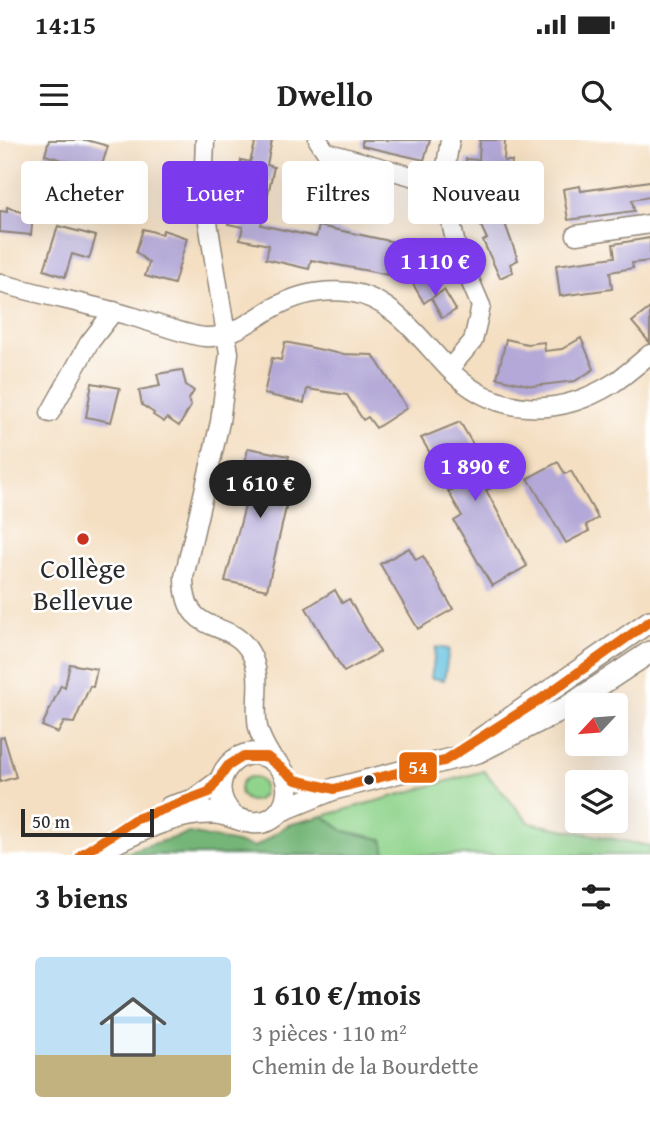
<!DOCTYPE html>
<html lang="fr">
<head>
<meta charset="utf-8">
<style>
	body { margin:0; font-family:"Gentium Book Plus",serif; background:#f2f2f2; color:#222; height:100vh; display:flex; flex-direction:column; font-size:26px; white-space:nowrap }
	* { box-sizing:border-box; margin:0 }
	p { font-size:23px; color:#767676 }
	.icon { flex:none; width:38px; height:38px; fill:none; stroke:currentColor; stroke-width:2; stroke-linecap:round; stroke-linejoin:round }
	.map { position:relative; height:715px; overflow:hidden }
	.side { display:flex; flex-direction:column; background:#fff; flex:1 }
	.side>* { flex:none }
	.top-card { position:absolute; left:21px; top:21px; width:609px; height:63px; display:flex; gap:14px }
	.needle { width:46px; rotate:244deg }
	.controls { position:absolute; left:565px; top:553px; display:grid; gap:14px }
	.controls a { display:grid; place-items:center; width:63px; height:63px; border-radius:7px; background:#fff; box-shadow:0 7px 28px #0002; font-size:35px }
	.scale { position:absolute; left:21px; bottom:18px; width:133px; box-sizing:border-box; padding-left:7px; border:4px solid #2b2b2b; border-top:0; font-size:19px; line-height:24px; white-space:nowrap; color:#2b2b2b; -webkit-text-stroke:5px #fff; paint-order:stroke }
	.price { position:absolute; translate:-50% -60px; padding:0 16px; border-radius:24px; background:#7c3aed; color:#fff; font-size:23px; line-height:46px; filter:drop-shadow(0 2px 4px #0008) }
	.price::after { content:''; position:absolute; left:50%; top:42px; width:21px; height:16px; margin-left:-10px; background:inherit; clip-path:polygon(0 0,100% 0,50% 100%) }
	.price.current { background:#222; color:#fff }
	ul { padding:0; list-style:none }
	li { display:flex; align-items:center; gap:21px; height:175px; padding:0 35px }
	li+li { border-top:2px solid #e0e0e0 }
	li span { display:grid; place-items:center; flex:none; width:196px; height:140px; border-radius:7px; color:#555 }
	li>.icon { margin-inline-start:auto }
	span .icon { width:84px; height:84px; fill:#fffc; stroke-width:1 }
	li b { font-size:30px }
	h2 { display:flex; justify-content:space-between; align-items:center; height:84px; padding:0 35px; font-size:30px }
	.tag { padding:0 24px; border-radius:7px; background:#fff; box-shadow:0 7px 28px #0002; font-size:24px; line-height:63px }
	.tag.current { background:#7c3aed; color:#fff }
	.status { display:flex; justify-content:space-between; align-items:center; height:49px; padding:0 35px; background:#fff; direction:ltr }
	.status svg { height:19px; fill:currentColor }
	header { display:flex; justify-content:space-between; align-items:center; height:91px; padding:0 35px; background:#fff; font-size:32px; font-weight:800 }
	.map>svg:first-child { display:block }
	.green { fill:#90d48c; stroke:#5e805c; stroke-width:2 }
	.forest { fill:#74b678; stroke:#507052; stroke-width:2 }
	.water { fill:#60c1df; stroke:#467685; stroke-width:2 }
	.building { fill:#b3a8d7 }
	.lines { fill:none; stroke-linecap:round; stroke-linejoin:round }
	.minor-casing { stroke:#908576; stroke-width:21 }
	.tertiary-casing { stroke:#908576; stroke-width:24 }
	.minor { stroke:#fff; stroke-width:18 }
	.tertiary { stroke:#fff; stroke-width:21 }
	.bus-1-casing { stroke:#fff; stroke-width:16 }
	.bus-1 { stroke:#e46809; stroke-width:10 }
	.poi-dot { fill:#c8321e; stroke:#fff; stroke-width:2.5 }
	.bus-dot { fill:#2b2b2b; stroke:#fff; stroke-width:2.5 }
	.labels { text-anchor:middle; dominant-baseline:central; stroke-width:5; stroke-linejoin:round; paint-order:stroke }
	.poi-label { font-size:28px; fill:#2b2b2b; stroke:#fff }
	.line-badge { stroke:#fff; stroke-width:2.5 }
	.badge-label { font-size:19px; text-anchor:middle; font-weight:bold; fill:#fff }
</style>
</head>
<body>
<div class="status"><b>14:15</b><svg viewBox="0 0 49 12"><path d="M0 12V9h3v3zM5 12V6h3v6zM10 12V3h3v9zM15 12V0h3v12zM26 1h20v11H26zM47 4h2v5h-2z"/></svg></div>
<header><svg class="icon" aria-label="menu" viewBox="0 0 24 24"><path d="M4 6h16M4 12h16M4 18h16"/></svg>Dwello<svg class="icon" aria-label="search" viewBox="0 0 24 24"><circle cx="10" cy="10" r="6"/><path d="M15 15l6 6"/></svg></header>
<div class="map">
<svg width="650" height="715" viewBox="0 0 650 715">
	<rect width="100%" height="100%" fill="#fff"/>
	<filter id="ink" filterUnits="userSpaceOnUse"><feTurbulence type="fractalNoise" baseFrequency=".0143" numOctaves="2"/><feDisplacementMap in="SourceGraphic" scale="14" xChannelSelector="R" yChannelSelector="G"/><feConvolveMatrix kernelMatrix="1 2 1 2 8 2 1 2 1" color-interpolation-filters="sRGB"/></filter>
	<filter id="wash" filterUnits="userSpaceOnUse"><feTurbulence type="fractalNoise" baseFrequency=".00686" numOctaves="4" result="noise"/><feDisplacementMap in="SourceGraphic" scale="28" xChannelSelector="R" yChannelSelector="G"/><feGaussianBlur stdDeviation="1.57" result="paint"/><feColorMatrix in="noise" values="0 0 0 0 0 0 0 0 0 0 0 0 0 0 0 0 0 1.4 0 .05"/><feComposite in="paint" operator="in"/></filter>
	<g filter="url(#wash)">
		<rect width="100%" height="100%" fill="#f4dfc2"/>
		<g class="green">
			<polygon points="484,631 530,683 650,706 650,715 386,715 381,699 344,691 323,676"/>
			<circle cx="252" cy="649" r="12"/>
		</g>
		<polygon class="forest" points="323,676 344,691 382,699 386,715 115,715 190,693 255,707 288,685"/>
		<polygon class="water" points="436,507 449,509 444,540 431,538"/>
		<g id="blocks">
			<g class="building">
				<polygon points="49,0 86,0 108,6 100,31 45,15"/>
				<polygon points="256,0 272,0 267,25 274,27 261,85 316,97 319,86 413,106 405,138 311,120 309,129 266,119 269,105 240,99 243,87 228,84 229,67 241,20 250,22"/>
				<polygon points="362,0 430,0 424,20 362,6"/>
				<polygon points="480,0 505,0 504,21 512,21 511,35 465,31 466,19 479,20"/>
				<polygon points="650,41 650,57 632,60 634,71 568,80 563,49 580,46 581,51"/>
				<polygon points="499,50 508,72 502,75 518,120 510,124 513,132 500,138 483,101 487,99 480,84 486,81 477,59"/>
				<polygon points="7,67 33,76 31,95 0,92 0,71 7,72"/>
				<polygon points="58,86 96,96 89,119 72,114 65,137 44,130"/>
				<polygon points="143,89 162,94 163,90 187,98 174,144 145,136 149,123 136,112"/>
				<polygon points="650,98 650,121 632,123 633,128 610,132 612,149 560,156 556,125 615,117 613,104"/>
				<polygon points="425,137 436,155 432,158 444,150 456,170 442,178 431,158 424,163 413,144"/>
				<polygon points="650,168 650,203 632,182"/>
				<polygon points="581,198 594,229 575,241 533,246 497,238 506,199 527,204 544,202 545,211 562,209"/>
				<polygon points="285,202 341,214 373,215 407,268 376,288 368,277 363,280 347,255 307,249 304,263 264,254 272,218 281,220"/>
				<polygon points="182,230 186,245 194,251 189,259 191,266 179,286 167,278 164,282 153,275 154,273 142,265 139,250 160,246 157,234"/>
				<polygon points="92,243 120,248 111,282 86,277"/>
				<polygon points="460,282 497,346 486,350 527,426 492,446 454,381 462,376 448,351 452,350 421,298"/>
				<polygon points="248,308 289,316 281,349 287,351 285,358 288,359 267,450 225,441 249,351 250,342 241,341"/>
				<polygon points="558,322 565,334 571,331 598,378 586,385 589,391 566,403 528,338"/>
				<polygon points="409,408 416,420 423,416 453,469 418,489 380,424"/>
				<polygon points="335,450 342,463 349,459 380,512 344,532 306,468"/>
				<polygon points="70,524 97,529 93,547 90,546 74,583 64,582 58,593 42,586 61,545 65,547"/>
				<polygon points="4,597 16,637 0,642 0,598"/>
			</g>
		</g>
	</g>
	<g filter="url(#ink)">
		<use href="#blocks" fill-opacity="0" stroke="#908576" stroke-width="2"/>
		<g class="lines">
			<g class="minor-casing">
				<g id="minor">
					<path d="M 205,0 L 203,51 L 229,213 L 220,282 L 184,437 C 184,500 230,476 250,512 C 264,537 253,561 258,587 C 260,599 268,611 274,621"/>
					<polyline points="318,0 326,12 443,45"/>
					<polyline points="576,95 650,84"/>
					<path d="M 0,143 C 44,156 90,164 134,177 C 152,182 188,196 205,197 C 230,199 253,179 273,168 C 297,154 322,149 349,152 C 393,158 420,199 448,228 C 494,277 557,278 612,244 C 626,235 638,224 650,214"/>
					<polyline points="449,229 473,201 481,166 457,110 443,45 450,0"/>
					<polyline points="50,273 89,203 114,171"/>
				</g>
			</g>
			<g class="tertiary-casing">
				<g id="tertiary">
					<polyline points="479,600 650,481"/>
					<polyline points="170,667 194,660 220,641"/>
					<polyline points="280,671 334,649 478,612 567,567 650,512"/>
					<path d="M 89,715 C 128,698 170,671 215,673 C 234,674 251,690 271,679 C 291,667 293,639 277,624 C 244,592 196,642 234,677"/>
				</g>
			</g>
			<use href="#minor" class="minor"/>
			<use href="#tertiary" class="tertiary"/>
			<g class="bus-1-casing">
				<polyline id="bus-1" points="81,715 134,680 209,652 228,626 242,617 267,617 296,640 334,649 444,621 541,559 650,481"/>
			</g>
			<use href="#bus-1" class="bus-1"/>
		</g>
	</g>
	<circle class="poi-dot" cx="83" cy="399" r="7"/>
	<circle class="bus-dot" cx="369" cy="640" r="6"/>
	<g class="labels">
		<g class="poi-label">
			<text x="83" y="427">Collège<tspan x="83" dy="32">Bellevue</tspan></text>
		</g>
	</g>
	<rect class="line-badge" x="398" y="611" width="40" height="33" rx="7" fill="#e46809"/>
	<g class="badge-label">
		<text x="418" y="634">54</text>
	</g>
</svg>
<div class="controls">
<a><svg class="needle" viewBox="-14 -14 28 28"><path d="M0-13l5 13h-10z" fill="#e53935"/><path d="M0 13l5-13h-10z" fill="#767676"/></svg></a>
<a><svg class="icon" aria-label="layers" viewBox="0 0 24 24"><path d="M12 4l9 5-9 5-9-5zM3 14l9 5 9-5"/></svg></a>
</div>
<div class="scale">50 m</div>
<b class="price" style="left:435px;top:158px">1 110 €</b>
<b class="price" style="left:475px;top:363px">1 890 €</b>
<b class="price current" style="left:260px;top:380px">1 610 €</b>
<div class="top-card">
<a class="tag">Acheter</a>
<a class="tag current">Louer</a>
<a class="tag">Filtres</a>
<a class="tag">Nouveau</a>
</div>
</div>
<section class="side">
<h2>3 biens<svg class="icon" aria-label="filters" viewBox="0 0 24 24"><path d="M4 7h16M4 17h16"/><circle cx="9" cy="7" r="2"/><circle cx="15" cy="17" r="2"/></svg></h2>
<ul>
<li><span style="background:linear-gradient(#bfe0f5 70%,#c2b280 0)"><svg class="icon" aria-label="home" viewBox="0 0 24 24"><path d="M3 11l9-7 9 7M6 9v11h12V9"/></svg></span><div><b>1 610 €/mois</b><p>3 pièces · 110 m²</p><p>Chemin de la Bourdette</p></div></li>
</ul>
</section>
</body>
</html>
